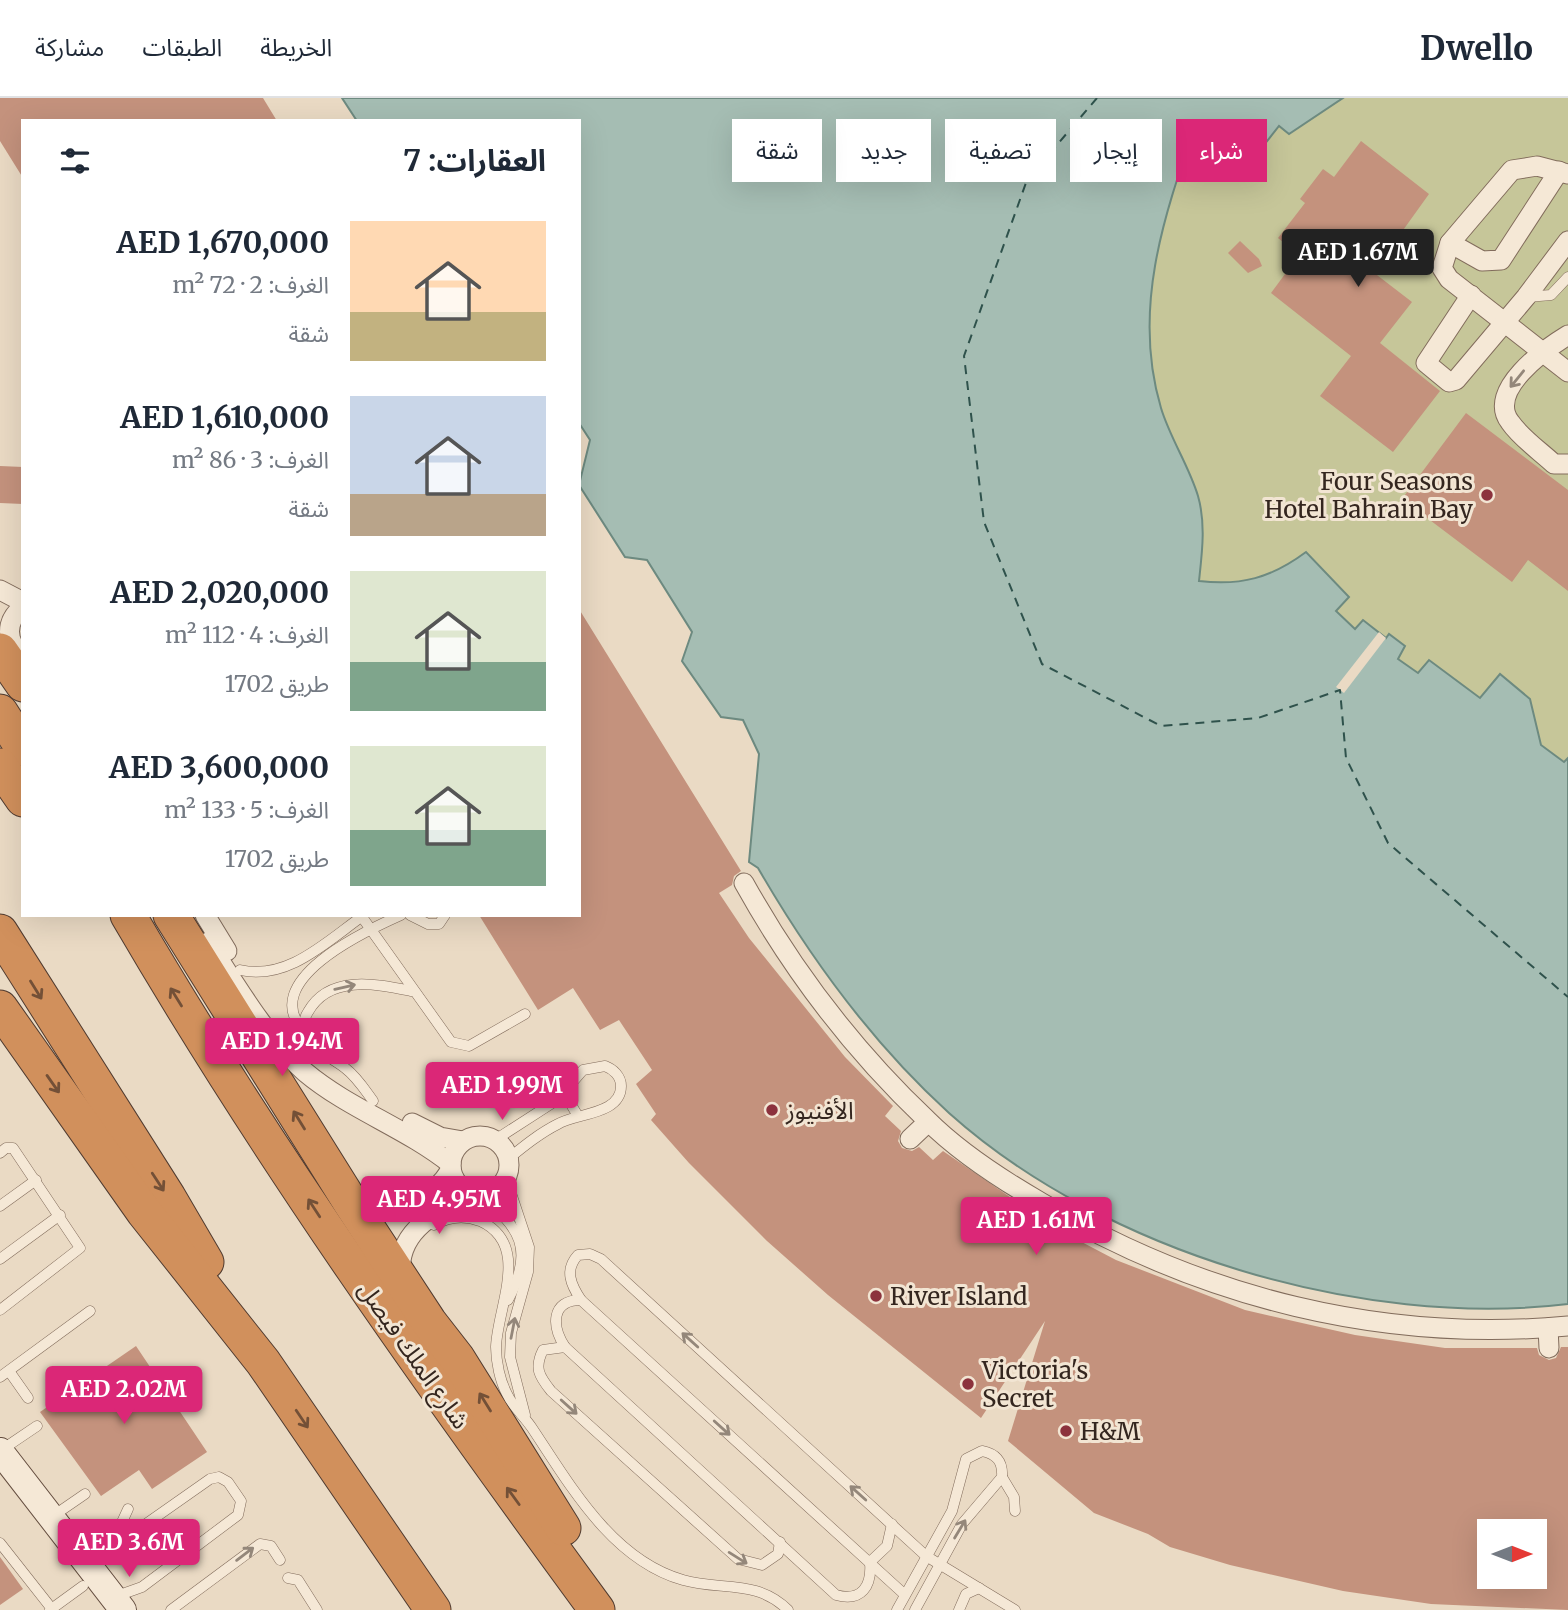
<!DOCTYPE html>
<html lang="ar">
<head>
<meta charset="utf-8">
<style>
	body { margin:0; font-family:Merriweather,"Noto Sans Arabic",serif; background:#f6f6f7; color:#1f2937; direction:rtl; height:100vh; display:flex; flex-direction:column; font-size:26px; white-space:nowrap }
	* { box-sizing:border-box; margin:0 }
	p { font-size:23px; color:#747a83 }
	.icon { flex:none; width:38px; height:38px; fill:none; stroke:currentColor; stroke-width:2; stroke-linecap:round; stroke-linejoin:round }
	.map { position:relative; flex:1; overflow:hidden; direction:ltr }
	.drawer { position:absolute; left:21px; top:21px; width:560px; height:798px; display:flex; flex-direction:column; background:#fff; border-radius:0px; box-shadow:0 7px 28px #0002; direction:rtl }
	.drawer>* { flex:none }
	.top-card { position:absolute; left:602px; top:21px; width:665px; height:63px; direction:rtl; display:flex; gap:14px }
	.needle { width:46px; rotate:90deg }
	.tools { position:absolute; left:1477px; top:1421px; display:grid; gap:14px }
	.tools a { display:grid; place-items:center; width:70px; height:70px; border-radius:0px; background:#fff; box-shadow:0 7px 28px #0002; font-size:35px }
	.price { position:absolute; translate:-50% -60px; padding:0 16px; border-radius:7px; background:#db2777; color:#fff; font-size:23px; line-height:46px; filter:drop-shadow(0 2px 4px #0008) }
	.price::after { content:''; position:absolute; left:50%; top:42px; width:21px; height:16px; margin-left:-10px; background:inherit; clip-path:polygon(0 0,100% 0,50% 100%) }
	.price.selected { background:#222; color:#fff }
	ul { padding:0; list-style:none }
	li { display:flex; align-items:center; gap:21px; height:175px; padding:0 35px }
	li span { display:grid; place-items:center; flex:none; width:196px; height:140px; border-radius:0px; color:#555 }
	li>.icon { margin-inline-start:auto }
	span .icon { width:84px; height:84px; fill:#fffc; stroke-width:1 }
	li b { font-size:30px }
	h2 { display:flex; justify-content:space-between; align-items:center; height:84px; padding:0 35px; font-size:30px }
	.tag { padding:0 24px; border-radius:0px; background:#fff; box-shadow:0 7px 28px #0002; font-size:24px; line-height:63px }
	.tag.selected { background:#db2777; color:#fff }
	header { display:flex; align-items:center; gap:42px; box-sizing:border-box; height:98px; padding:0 35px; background:#fff; border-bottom:2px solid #e0e1e3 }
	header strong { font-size:33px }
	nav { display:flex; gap:38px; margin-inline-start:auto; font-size:24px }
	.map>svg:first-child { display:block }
	.green { fill:#c6c699 }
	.water { fill:#a5bdb3; stroke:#6d8a80; stroke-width:2 }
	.pier { fill:#eadac4 }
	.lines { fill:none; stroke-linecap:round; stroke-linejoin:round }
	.ferry { stroke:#2f524c; stroke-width:2; stroke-dasharray:9 7; stroke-linecap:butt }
	.building { fill:#c4927d; fill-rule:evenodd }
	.lane-casing { stroke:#826c5c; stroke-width:11 }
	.street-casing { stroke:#826c5c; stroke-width:21 }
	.secondary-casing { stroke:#644d3f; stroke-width:28 }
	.highway-casing { stroke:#503b30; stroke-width:37 }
	.lane { stroke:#f5e8d6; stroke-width:10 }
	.street { stroke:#f5e8d6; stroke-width:19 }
	.secondary { stroke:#f5e8d6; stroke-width:26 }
	.highway { stroke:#d1905c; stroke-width:35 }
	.oneway { stroke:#94877a }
	.oneway2 { stroke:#735037 }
	.poi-dot { fill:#8c323d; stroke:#f2e5d3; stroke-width:2.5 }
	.labels { text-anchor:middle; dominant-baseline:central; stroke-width:6; stroke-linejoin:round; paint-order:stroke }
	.poi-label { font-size:24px; fill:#34261f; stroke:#f2e5d3; text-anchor:start }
	.street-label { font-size:24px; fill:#34261f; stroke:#f2e5d3 }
</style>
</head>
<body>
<header>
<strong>Dwello</strong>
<nav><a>الخريطة</a><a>الطبقات</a><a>مشاركة</a></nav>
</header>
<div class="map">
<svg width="1568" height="1512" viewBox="0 0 1568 1512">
	<rect width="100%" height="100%" fill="#eadac4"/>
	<path class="green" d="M 1343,0 L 1568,0 L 1568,660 L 1564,664 L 1541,647 L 1530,601 L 1500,576 L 1480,601 L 1429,562 L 1418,576 L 1397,561 L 1405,548 L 1389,536 L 1386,540 L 1356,531 L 1336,513 L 1348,499 L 1306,455 C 1271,480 1241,488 1198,483 C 1204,444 1200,406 1185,368 C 1178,348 1167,330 1161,309 C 1133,212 1163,120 1195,28 L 1244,71 L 1279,28 L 1289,36 Z"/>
	<path class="water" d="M 342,0 L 1343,0 L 1289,36 L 1279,28 L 1244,72 L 1195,29 C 1163,120 1132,213 1161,310 C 1170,340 1189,368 1198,398 C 1206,426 1202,455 1199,483 C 1241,488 1271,480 1306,454 L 1349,499 L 1336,513 L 1355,531 L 1363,522 L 1386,540 L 1389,536 L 1405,548 L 1398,561 L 1418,575 L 1429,562 L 1480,600 L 1500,576 L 1530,601 L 1541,647 L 1564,664 L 1568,660 L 1568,1206 C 1362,1231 1104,1154 949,1015 C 872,945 810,860 758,770 L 749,764 L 759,656 L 743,622 L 721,619 L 682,563 L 692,534 L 647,462 L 625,459 L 579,387 L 590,342 L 579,325 L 579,23 L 357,23 Z"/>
	<polygon class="pier" points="1379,534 1386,540 1344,595 1336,589"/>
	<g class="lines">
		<polyline class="ferry" points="1097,0 1027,82 964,258 984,424 1042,566 1161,628 1258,620 1340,592 1346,660 1388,745 1568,899"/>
	</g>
	<g class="building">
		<polygon points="0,0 263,0 277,23 23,23 23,80 0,43"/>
		<polygon points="1361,43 1429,96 1373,174 1412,204 1380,245 1440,293 1393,354 1320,298 1351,258 1271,195 1308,145 1294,153 1278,140 1305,105 1300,101 1323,71 1334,79"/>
		<polygon points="1240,143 1259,161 1262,168 1248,175 1228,155"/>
		<polygon points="1466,315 1568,392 1568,493 1528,462 1512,484 1402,401"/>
		<polygon points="0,368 23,369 23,406 0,405"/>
		<path d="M 579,511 L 741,773 L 734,778 L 732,787 L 719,795 L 749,840 L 845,959 L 893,1008 L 885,1018 L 901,1033 L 898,1043 L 902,1050 L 912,1053 L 919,1049 L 933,1062 L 943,1053 L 1055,1130 L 1116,1162 L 1245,1212 L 1355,1237 L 1445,1250 L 1537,1250 L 1539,1257 L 1549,1262 L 1556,1260 L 1561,1249 L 1568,1249 L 1568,1512 L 1431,1506 L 1343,1493 L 1230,1467 L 1170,1449 L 1148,1436 L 1094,1415 L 1008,1343 L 1045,1223 L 981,1320 L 828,1197 L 767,1143 L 689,1065 L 651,1022 L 656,1016 L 636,986 L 652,972 L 619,922 L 600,932 L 573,890 L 538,912 L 479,817 L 579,817 ZM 1489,1433 L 1535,1433 L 1535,1479 L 1489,1479 Z"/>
		<polygon points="136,1248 207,1354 152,1391 139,1372 101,1398 40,1314"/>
		<polygon points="0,1459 23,1491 0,1507"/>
	</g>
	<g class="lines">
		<g class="lane-casing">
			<g id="lane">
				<polyline points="1527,199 1551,197 1568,179"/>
				<polyline points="410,817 428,826 439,826 445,817"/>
				<polyline points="362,819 451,944 469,948 525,916"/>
				<path d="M 240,872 C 288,883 327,843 364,817"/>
				<path d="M 305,934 C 255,884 365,833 401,817"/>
				<polyline points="564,995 578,1018"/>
				<path d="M 373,1003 C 365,992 357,979 345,970 C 333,961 316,953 307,940 C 303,932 303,921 308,914 C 329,876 376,886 411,893"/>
				<path d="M 495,1042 L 557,1002 L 583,972 L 605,968 C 613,971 621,978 621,988 C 621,1017 576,1015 558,1026 C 540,1035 524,1048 508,1061"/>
				<polyline points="0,1055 6,1050 13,1050 80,1150 0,1212"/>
				<polyline points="506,1080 529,1149 528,1174 511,1235 510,1259 525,1317"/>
				<path d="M 479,1096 C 520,1129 535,1151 508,1202"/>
				<polyline points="0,1108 36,1082"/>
				<path d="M 434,1127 C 448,1119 464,1117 480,1123 C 532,1146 497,1210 496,1249 C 496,1264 500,1283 507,1296 C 513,1309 524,1318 532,1330 C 570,1387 612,1462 683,1482 C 721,1493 757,1481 788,1512"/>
				<polyline points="0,1161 60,1117"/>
				<path d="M 581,1202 C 550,1202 552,1229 565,1249 L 836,1497 C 862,1504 872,1488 870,1464"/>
				<path d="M 565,1249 L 543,1252 C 534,1270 539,1278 551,1293 L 738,1461 L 762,1467 L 778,1456 L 780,1444"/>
				<polyline points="9,1273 28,1300"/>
				<polyline points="0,1279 90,1213"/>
				<polyline points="0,1353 37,1328"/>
				<polyline points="1002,1379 1014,1399 1015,1413"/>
				<polyline points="53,1418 85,1396"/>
				<polyline points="0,1445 52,1511"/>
				<polyline points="83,1460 117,1435 128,1411"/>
				<polyline points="870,1464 887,1448 892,1426"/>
				<polyline points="89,1466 210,1381 219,1379 228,1384 241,1403 238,1417 142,1489 114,1499"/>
				<polyline points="288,1480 298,1482 317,1512"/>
				<path d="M 904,1496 L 581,1202 C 571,1187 564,1172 578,1157 L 590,1156 L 601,1161 L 926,1458 L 1015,1512"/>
				<polyline points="50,1512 83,1488"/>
				<polyline points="171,1512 260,1446 271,1448 280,1462"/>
				<path d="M 897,1512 L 952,1413 L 966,1361 L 982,1353 C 997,1356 1003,1364 1002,1379 L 962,1426 L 915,1512"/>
				<polyline points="959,1512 966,1496 979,1490"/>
			</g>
		</g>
		<g class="street-casing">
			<g id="street">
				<polyline points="1568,76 1537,68 1512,72 1450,145 1442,170 1449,181 1568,274"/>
				<polyline points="1450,145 1482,163 1501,162 1559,73"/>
				<polyline points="1471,197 1426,265 1449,284 1456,282 1526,199 1568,143"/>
				<path d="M 1568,237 C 1545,251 1486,293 1510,324 C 1521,340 1540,353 1554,366 L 1568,366"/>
				<polyline points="0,492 23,504"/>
				<path d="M 23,509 C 5,523 5,544 23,558"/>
				<path d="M 744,785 C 793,873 854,953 927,1022 C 960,1055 1002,1082 1042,1105 C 1203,1200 1382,1245 1568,1228"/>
				<polyline points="205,817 227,853"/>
				<path d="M 208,844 C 235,886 268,942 305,974 C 349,1011 406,1030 451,1066"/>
				<polyline points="412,1025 440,1039 463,1043"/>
				<circle cx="480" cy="1067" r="29"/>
				<polyline points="910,1041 928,1024"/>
				<path d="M 353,1106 C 383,1121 437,1102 451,1070"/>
				<path d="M 401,1178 C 395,1132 440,1111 475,1096"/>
				<polyline points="1548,1230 1549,1250"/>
			</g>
		</g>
		<g class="secondary-casing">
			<polyline id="secondary" points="0,1353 123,1512"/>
		</g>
		<g class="highway-casing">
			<g id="highway">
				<polyline points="0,553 23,586"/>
				<polyline points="0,614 23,650"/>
				<polyline points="0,668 23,701"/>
				<path d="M 128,817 C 269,1059 432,1287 597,1512"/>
				<polyline points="171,817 351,1105 429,1224 457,1260 563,1430"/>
				<polyline points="0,834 168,1099 206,1164"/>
				<polyline points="0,910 144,1114 263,1264 433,1512"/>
			</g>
		</g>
		<use href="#lane" class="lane"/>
		<use href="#street" class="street"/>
		<use href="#secondary" class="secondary"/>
		<use href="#highway" class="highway"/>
	</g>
	<defs><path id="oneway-shaft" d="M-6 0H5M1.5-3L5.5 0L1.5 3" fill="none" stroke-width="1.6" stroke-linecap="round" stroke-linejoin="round" transform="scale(1.75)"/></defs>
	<g class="oneway">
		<use href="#oneway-shaft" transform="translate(1517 281) rotate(129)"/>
		<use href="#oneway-shaft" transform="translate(345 889) rotate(-13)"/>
		<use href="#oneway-shaft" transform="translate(513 1230) rotate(-79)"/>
		<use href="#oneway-shaft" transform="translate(690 1242) rotate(-138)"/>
		<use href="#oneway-shaft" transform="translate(569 1309) rotate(42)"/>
		<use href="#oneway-shaft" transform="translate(722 1330) rotate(42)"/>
		<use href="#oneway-shaft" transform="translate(858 1395) rotate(-138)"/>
		<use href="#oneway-shaft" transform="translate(960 1431) rotate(-59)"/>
		<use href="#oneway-shaft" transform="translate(245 1456) rotate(-37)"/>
		<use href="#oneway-shaft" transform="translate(738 1460) rotate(32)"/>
	</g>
	<g class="oneway2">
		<use href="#oneway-shaft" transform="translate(36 892) rotate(58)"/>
		<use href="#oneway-shaft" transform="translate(176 899) rotate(-122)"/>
		<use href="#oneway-shaft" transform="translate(53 986) rotate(55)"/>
		<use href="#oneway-shaft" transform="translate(299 1022) rotate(-122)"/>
		<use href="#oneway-shaft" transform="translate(158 1084) rotate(57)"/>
		<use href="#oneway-shaft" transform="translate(314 1110) rotate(-123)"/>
		<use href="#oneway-shaft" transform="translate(485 1304) rotate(-122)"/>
		<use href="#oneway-shaft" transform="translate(302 1321) rotate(56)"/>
		<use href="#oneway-shaft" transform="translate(513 1398) rotate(-126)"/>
	</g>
	<g class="poi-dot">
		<circle cx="1487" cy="397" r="7"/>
		<circle cx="772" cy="1012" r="7"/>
		<circle cx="876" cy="1198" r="7"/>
		<circle cx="968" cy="1286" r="7"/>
		<circle cx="1066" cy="1333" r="7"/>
	</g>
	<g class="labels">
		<g class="poi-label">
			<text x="1473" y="383" text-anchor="end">Four Seasons<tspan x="1473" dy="28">Hotel Bahrain Bay</tspan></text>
			<text x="786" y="1012">الأفنيوز</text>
			<text x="890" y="1198">River Island</text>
			<text x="982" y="1272">Victoria's<tspan x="982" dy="28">Secret</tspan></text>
			<text x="1080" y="1333">H&amp;M</text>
		</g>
		<g class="street-label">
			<text transform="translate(414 1257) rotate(55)">شارع الملك فيصل</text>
		</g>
	</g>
</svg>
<div class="tools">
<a><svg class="needle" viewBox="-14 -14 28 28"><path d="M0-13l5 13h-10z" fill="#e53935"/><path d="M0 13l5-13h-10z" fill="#747a83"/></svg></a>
</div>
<b class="price selected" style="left:1358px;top:191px">AED 1.67M</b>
<b class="price" style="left:282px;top:980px">AED 1.94M</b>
<b class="price" style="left:502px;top:1024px">AED 1.99M</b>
<b class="price" style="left:439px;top:1138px">AED 4.95M</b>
<b class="price" style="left:1036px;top:1159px">AED 1.61M</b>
<b class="price" style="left:124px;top:1328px">AED 2.02M</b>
<b class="price" style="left:129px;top:1481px">AED 3.6M</b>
<div class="top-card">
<a class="tag selected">شراء</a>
<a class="tag">إيجار</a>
<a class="tag">تصفية</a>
<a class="tag">جديد</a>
<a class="tag">شقة</a>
</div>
<section class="drawer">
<h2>العقارات: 7<svg class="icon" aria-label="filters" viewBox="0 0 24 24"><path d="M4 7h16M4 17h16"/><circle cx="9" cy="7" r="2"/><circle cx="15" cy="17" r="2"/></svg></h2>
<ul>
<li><span style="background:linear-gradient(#ffd9b3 65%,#c2b280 0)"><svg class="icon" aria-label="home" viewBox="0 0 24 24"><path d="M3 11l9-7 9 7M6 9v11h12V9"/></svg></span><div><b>AED 1,670,000</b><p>الغرف: 2 · 72 m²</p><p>شقة</p></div></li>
<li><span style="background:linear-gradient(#c9d6e8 70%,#b9a48a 0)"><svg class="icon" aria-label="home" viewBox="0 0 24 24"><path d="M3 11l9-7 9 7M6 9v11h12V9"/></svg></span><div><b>AED 1,610,000</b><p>الغرف: 3 · 86 m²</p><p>شقة</p></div></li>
<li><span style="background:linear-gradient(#dfe7d0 65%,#7fa58c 0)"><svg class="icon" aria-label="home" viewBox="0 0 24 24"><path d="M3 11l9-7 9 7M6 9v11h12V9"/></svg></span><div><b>AED 2,020,000</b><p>الغرف: 4 · 112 m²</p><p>طريق 1702</p></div></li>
<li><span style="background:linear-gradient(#dfe7d0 60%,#7fa58c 0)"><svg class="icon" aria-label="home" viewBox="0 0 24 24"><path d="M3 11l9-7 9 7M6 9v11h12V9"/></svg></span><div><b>AED 3,600,000</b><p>الغرف: 5 · 133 m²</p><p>طريق 1702</p></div></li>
</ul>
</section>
</div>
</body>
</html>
